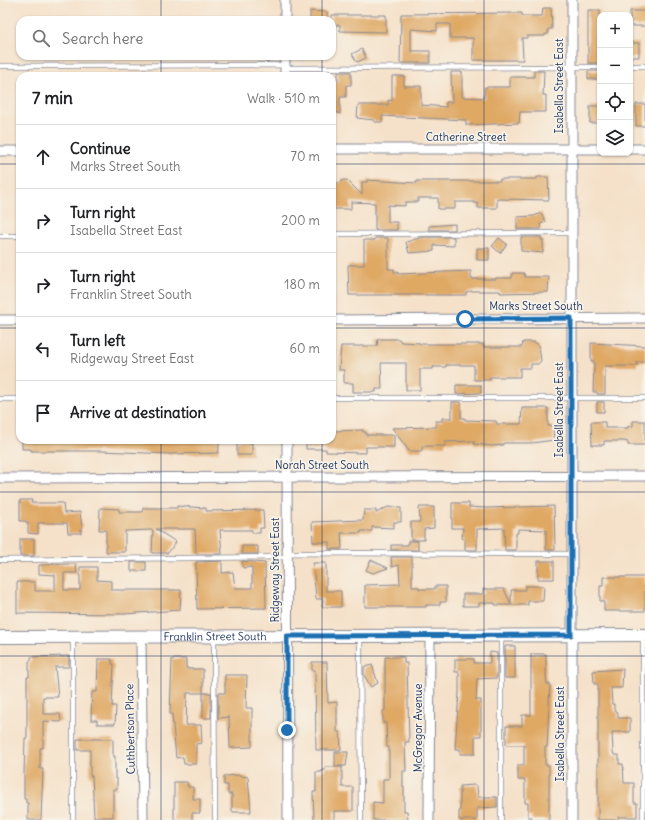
<!DOCTYPE html>
<html lang="en">
<head>
<meta charset="utf-8">
<style>
  :root { --surface:#fff; --page:#f2f2f2; --text:#202124; --muted:#757577; --line:#e0e0e0 }
  body { margin:0; font-family:Delius,sans-serif; background:var(--page); color:var(--text) }
  .controls { position:absolute; right:12px; top:12px; display:grid; overflow:hidden; border-radius:8px; box-shadow:0 1px 3px #0004 }
  .controls button { width:36px; height:36px; display:grid; place-items:center; padding:0; border:0; border-bottom:1px solid var(--line); background:var(--surface); color:var(--text); font:20px sans-serif }
  .stop { position:absolute; width:12px; height:12px; margin:-9px; border:3px solid #1f6fb2; border-radius:50%; background:#fff }
  .stop.end { background:#1f6fb2; border-color:#fff; box-shadow:0 1px 4px #0008 }
  .list { margin:0; padding:0; list-style:none }
  h2 { display:flex; justify-content:space-between; align-items:center; height:52px; margin:0; padding:0 16px; font-size:17px }
  h2 small { font-size:13px; font-weight:400; color:var(--muted) }
  .list li { display:grid; grid-template-columns:26px 1fr auto; gap:12px; align-items:center; box-sizing:border-box; height:64px; padding:0 16px; border-top:1px solid var(--line) }
  .list b { display:block; font-size:15px; white-space:nowrap }
  .list p { margin:0; font-size:13px; white-space:nowrap; color:var(--muted) }
  .list em { font-size:13px; font-style:normal; color:var(--muted) }
  .icon { flex:none; width:22px; height:22px; fill:none; stroke:currentColor; stroke-width:2; stroke-linecap:round; stroke-linejoin:round }
  .map { position:relative; flex:none; width:645px; height:820px; overflow:hidden }
  .search { position:absolute; background:var(--surface); box-shadow:0 1px 3px #0004; left:16px; top:16px; width:320px; height:44px; display:flex; align-items:center; gap:10px; box-sizing:border-box; padding:0 14px; border-radius:12px; color:var(--muted); font-size:15px }
  .panel { position:absolute; background:var(--surface); box-shadow:0 1px 3px #0004; left:16px; top:72px; width:320px; height:372px; border-radius:12px }
  .map>svg:first-child { display:block }
</style>
</head>
<body>
<div class="map">
<svg width="645" height="820" viewBox="0 0 645 820">
  <rect width="100%" height="100%" fill="#f7f3e8"/>
  <filter id="ink" filterUnits="userSpaceOnUse"><feTurbulence type="fractalNoise" baseFrequency=".025" numOctaves="2"/><feDisplacementMap in="SourceGraphic" scale="8" xChannelSelector="R" yChannelSelector="G"/><feConvolveMatrix kernelMatrix="1 2 1 2 8 2 1 2 1" color-interpolation-filters="sRGB"/></filter>
  <filter id="wash" filterUnits="userSpaceOnUse"><feTurbulence type="fractalNoise" baseFrequency=".012" numOctaves="4" result="noise"/><feDisplacementMap in="SourceGraphic" scale="16" xChannelSelector="R" yChannelSelector="G"/><feGaussianBlur stdDeviation="0.9" result="paint"/><feColorMatrix in="noise" values="0 0 0 0 0 0 0 0 0 0 0 0 0 0 0 0 0 1.4 0 .05"/><feComposite in="paint" operator="in"/></filter>
  <g filter="url(#wash)">
    <rect width="100%" height="100%" fill="#f5e1c9"/>
    <g id="blocks">
      <!-- building -->
      <path fill="#dfa864" d="M543 8H551L552 29H548V34H545V36H527V38H522L523 60H473V38H450V24H437V31L411 29V51H430V63H400L401 14 522 13V16H542Z
        M588 10H600L598 63H588Z
        M310 11 327 12V20H310Z
        M630 11H645V26H630Z
        M332 15H386V32L340 31V25H332Z
        M630 43H639V57H630Z
        M362 49 366 58 357 62 352 54Z
        M534 71H544L543 95H546V112H520L519 123 466 125V120L382 116V122H374V120L357 118 358 105H388V100L392 101V76H404V86H421V105L446 107V102H452L451 72H462V97L484 98 485 87H510V77H534Z
        M588 71H600V79H588Z
        M338 72H351V85H346V97H340V114L332 110V81H338Z
        M636 104H645V126H636Z
        M590 106H600V123H590Z
        M537 177H548L549 200 497 199V208H478V203H474V202H455V209H438V198H418V202H405V206L388 205V222H397V230H375V203L351 202V209H332V183H339L343 180H347L362 195V182H367V180L417 183V181H500V179H537Z
        M541 213 546 222 540 224 541 229H517V217L534 216Z
        M455 224V230H429V226Z
        M423 237H454V246L434 245V251L409 253 406 242Z
        M521 237H541V240H543V253L521 251Z
        M375 238H388V269H394V272H398V274L471 271V279H496V278H512V273H524L525 277H549L548 292 500 293V291H471L466 292V295H349L348 265H364V240H375Z
        M499 238 507 244 500 253 492 246Z
        M477 248H489V260H477Z
        M378 339H399L401 342 420 343V344H483V347H522L523 342H534L539 345 541 361 538 364H531V368H520V377H490V380H474V365H446V367H433V369H420V390H406V363H381L382 389H376V392H353V383H344V370H339L341 346H377Z
        M591 343 645 346V362H637V366H605V394H597V392H593L594 361H591Z
        M456 385H481V393L456 394Z
        M452 402H461V418H465V420L496 421 497 424H521L522 408H548V426H553L554 440 532 443H503V445L492 446 474 444V441L445 442V446H422V451H409L392 428 436 427V421H442V418H452Z
        M597 402H604V412H597Z
        M633 421H645V445H628V442L624 441H604V445H592L591 422H605V428H628V426H633Z
        M363 430V432H366V435H394V447H366V453L326 452V449H306V440H332V431Z
        M22 440H219V449L218 453 169 454 101 451H31V449H22Z
        M237 440H248V443H252V455H237Z
        M20 500H32L31 503H63L64 513 80 512 82 528H81V533H68L67 523H38V534L28 533V523H26V521H20Z
        M452 503H469V507L486 508 554 506 555 550H546V530L518 529V533H516V550H505L504 528 477 529V550H465V540L462 538 463 528H452Z
        M177 506 206 508V511L263 510 264 528H260V533H252V530H220L222 554H196L195 529H156L176 542 168 553H152L153 530 125 531V552H106V530H99L100 508 119 509V512H142L143 508H177Z
        M388 507 401 508V522H394V528L372 527V531H361V533H341L342 549H329V542H313L312 522 363 520 364 510H376V513Z
        M419 507H434V528L424 529V540H411V522H420Z
        M20 539H34V556H20Z
        M408 541H418V550H391V545H408Z
        M242 546H258V554H242Z
        M391 557H412V587H419V589H435V586H446V602H440V605H426V607H365V585L400 584 399 565 392 567Z
        M371 560 388 568 373 573 366 570Z
        M222 561V573L233 572 235 588H252V567L243 568 242 561 265 563 266 608 197 609 196 562Z
        M538 561H554V579H538Z
        M131 562H146V571H131Z
        M313 563H326V591H341V607H322L323 599H316Z
        M66 564H76L77 573H64V590H80V567H97V580L111 581V590H181L180 610 124 614 17 613V582H35V591H55V575L39 574V565Z
        M603 577H645V611H604V601H600V586H603Z
        M525 586H544L543 601H528V605H495V603H479V606H463V594H483V589H504L511 604V590H525Z
        M505 646H515V678H505Z
        M490 652 497 653V678L477 679 476 700H481V736H475V754H460V749H455L459 692V672H455V659H474V663H490Z
        M531 654H546V678L547 684H550L547 747H545V765H549V820H532V817H528V803H525V780H518V765H524V745H506V726H522V715H531Z
        M69 656V667H55L58 697H43V714H60L61 722 43 721V748H40V769H43L41 820H28V803H26V799H24V775L25 738H27V677H29V661H31V657Z
        M385 657H404V663H407L409 742H405L406 771H403V787H404V811H407L408 820H373V802L383 803V779H389V747H387L386 723H383V711L385 710Z
        M98 659H112V664H114L112 706H116L115 724H97V720H91L92 692H97Z
        M172 659H186V668H188V669H203V693H211V718H203V693H187L186 725H201L202 743 196 744V764H184L183 757 176 758 172 714H170Z
        M312 662H327L328 703 337 702V732H340L341 750H316L315 670H312Z
        M372 665 378 683 371 687 364 675V667Z
        M623 669 622 688H611L612 704H614V710L618 713V718H630V732H612L613 752 614 755H619V764H623L624 783H634V803H637V817H618V820H598V684H594L593 671Z
        M225 675H247L246 708H252V747L230 748 229 717 218 718V693H225Z
        M77 739H113V756H115V778H117V789H113V817H94L92 776H90V750H77Z
        M335 752H348L346 766H335Z
        M325 767H342V787H353V811H334V820H314L313 792H316V772H322V770H325Z
        M241 775V776L248 777 251 812H232V794H228V785H224V776Z
        M174 782H187L188 787H193V799H200V813H192V820H174Z
        M474 785 477 786 478 797H497V807L477 808V820H459V811H460V786Z"/>
    </g>
  </g>
  <g filter="url(#ink)">
    <use href="#blocks" fill-opacity="0" stroke="#888894" stroke-width="1"/>
    <g fill="none" stroke-linecap="round" stroke-linejoin="round">
      <defs>
        <path id="service" d="M0 66 285 65
          M630 66H645
          M285 68 600 67
          M332 234 571 233
          M0 236H20
          M332 398H645
          M0 399H20
          M287 553 571 554
          M0 560 287 557
          M360 636 361 820
          M501 636V820
          M643 636V820
          M214 638 215 820
          M73 820V638"/>
        <path id="minor" d="M572 0V820
          M285 20V0
          M285 56V76
          M332 149H600
          M630 149H645
          M0 151H20
          M0 320H20
          M332 320 645 318
          M287 440 288 820
          M0 478 645 476
          M141 637 143 820
          M429 820 430 635"/>
        <g id="tertiary">
          <path id="s1" d="M0 637 645 635"/>
        </g>
      </defs>
      <!-- service casing -->
      <use href="#service" stroke="#888894" stroke-width="6"/>
      <!-- minor casing -->
      <use href="#minor" stroke="#888894" stroke-width="11"/>
      <!-- tertiary casing -->
      <use href="#tertiary" stroke="#888894" stroke-width="14"/>
      <!-- service -->
      <use href="#service" stroke="#fff" stroke-width="4.5"/>
      <!-- minor -->
      <use href="#minor" stroke="#fff" stroke-width="9"/>
      <!-- tertiary -->
      <use href="#tertiary" stroke="#fff" stroke-width="12"/>
    </g>
  </g>
  <g fill="none" stroke-linecap="round" stroke-linejoin="round" filter="url(#ink)">
    <!-- route -->
    <path stroke="#1f6fb2" stroke-width="5" d="M287 730V636L571 635V318L465 319"/>
  </g>
  <!-- grid -->
  <path fill="none" stroke="#1b2f5e" stroke-width="1" stroke-opacity="0.55" d="M161 0V20M322 0V20M484 0V820M161 56V76M322 56V76M0 164H20M332 164H645M0 328H20M332 328H645M161 440V820M322 440V820M0 492H645M0 656H645"/>
  <g text-anchor="middle" dominant-baseline="central" stroke-width="3.5" stroke-linejoin="round" paint-order="stroke">
    <!-- street labels -->
    <g font-size="11" fill="#1b2f5e" stroke="#f7f3e8">
      <text transform="translate(559 86) rotate(-90)">Isabella Street East</text>
      <text x="466" y="137">Catherine Street</text>
      <text x="536" y="306">Marks Street South</text>
      <text transform="translate(559 410) rotate(-90)">Isabella Street East</text>
      <text x="322" y="465">Norah Street South</text>
      <text transform="translate(275 570) rotate(-90)">Ridgeway Street East</text>
      <text stroke="none"><textPath href="#s1" startOffset="215">Franklin Street South</textPath></text>
      <text transform="translate(418 728) rotate(-90)">McGregor Avenue</text>
      <text transform="translate(130 729) rotate(-91)">Cuthbertson Place</text>
      <text transform="translate(560 734) rotate(-90)">Isabella Street East</text>
    </g>
  </g>
</svg>
<div class="controls">
<button>+</button>
<button>−</button>
<button><svg class="icon" aria-label="locate" viewBox="0 0 24 24"><circle cx="12" cy="12" r="6"/><path d="M12 2v4M12 18v4M2 12h4M18 12h4"/></svg></button>
<button><svg class="icon" aria-label="layers" viewBox="0 0 24 24"><path d="M12 4l9 5-9 5-9-5zM3 14l9 5 9-5"/></svg></button>
</div>
<div class="stop" style="left:465px;top:319px"></div>
<div class="stop end" style="left:287px;top:730px"></div>
<div class="search"><svg class="icon" aria-label="search" viewBox="0 0 24 24"><circle cx="10" cy="10" r="6"/><path d="M15 15l6 6"/></svg>Search here</div>
<section class="panel">
<h2>7 min<small>Walk · 510 m</small></h2>
<ul class="list">
<li><svg class="icon" aria-label="ahead" viewBox="0 0 24 24"><path d="M12 20V5M6 11l6-6 6 6"/></svg><div><b>Continue</b><p>Marks Street South</p></div><em>70 m</em></li>
<li><svg class="icon" aria-label="right" viewBox="0 0 24 24"><path d="M7 20v-9h11M14 6l5 5-5 5"/></svg><div><b>Turn right</b><p>Isabella Street East</p></div><em>200 m</em></li>
<li><svg class="icon" aria-label="right" viewBox="0 0 24 24"><path d="M7 20v-9h11M14 6l5 5-5 5"/></svg><div><b>Turn right</b><p>Franklin Street South</p></div><em>180 m</em></li>
<li><svg class="icon" aria-label="left" viewBox="0 0 24 24"><path d="M17 20v-9H6M10 6l-5 5 5 5"/></svg><div><b>Turn left</b><p>Ridgeway Street East</p></div><em>60 m</em></li>
<li><svg class="icon" aria-label="arrive" viewBox="0 0 24 24"><path d="M6 21V4h12l-3 4 3 4H6"/></svg><div><b>Arrive at destination</b></div></li>
</ul>
</section>
</div>
</body>
</html>
